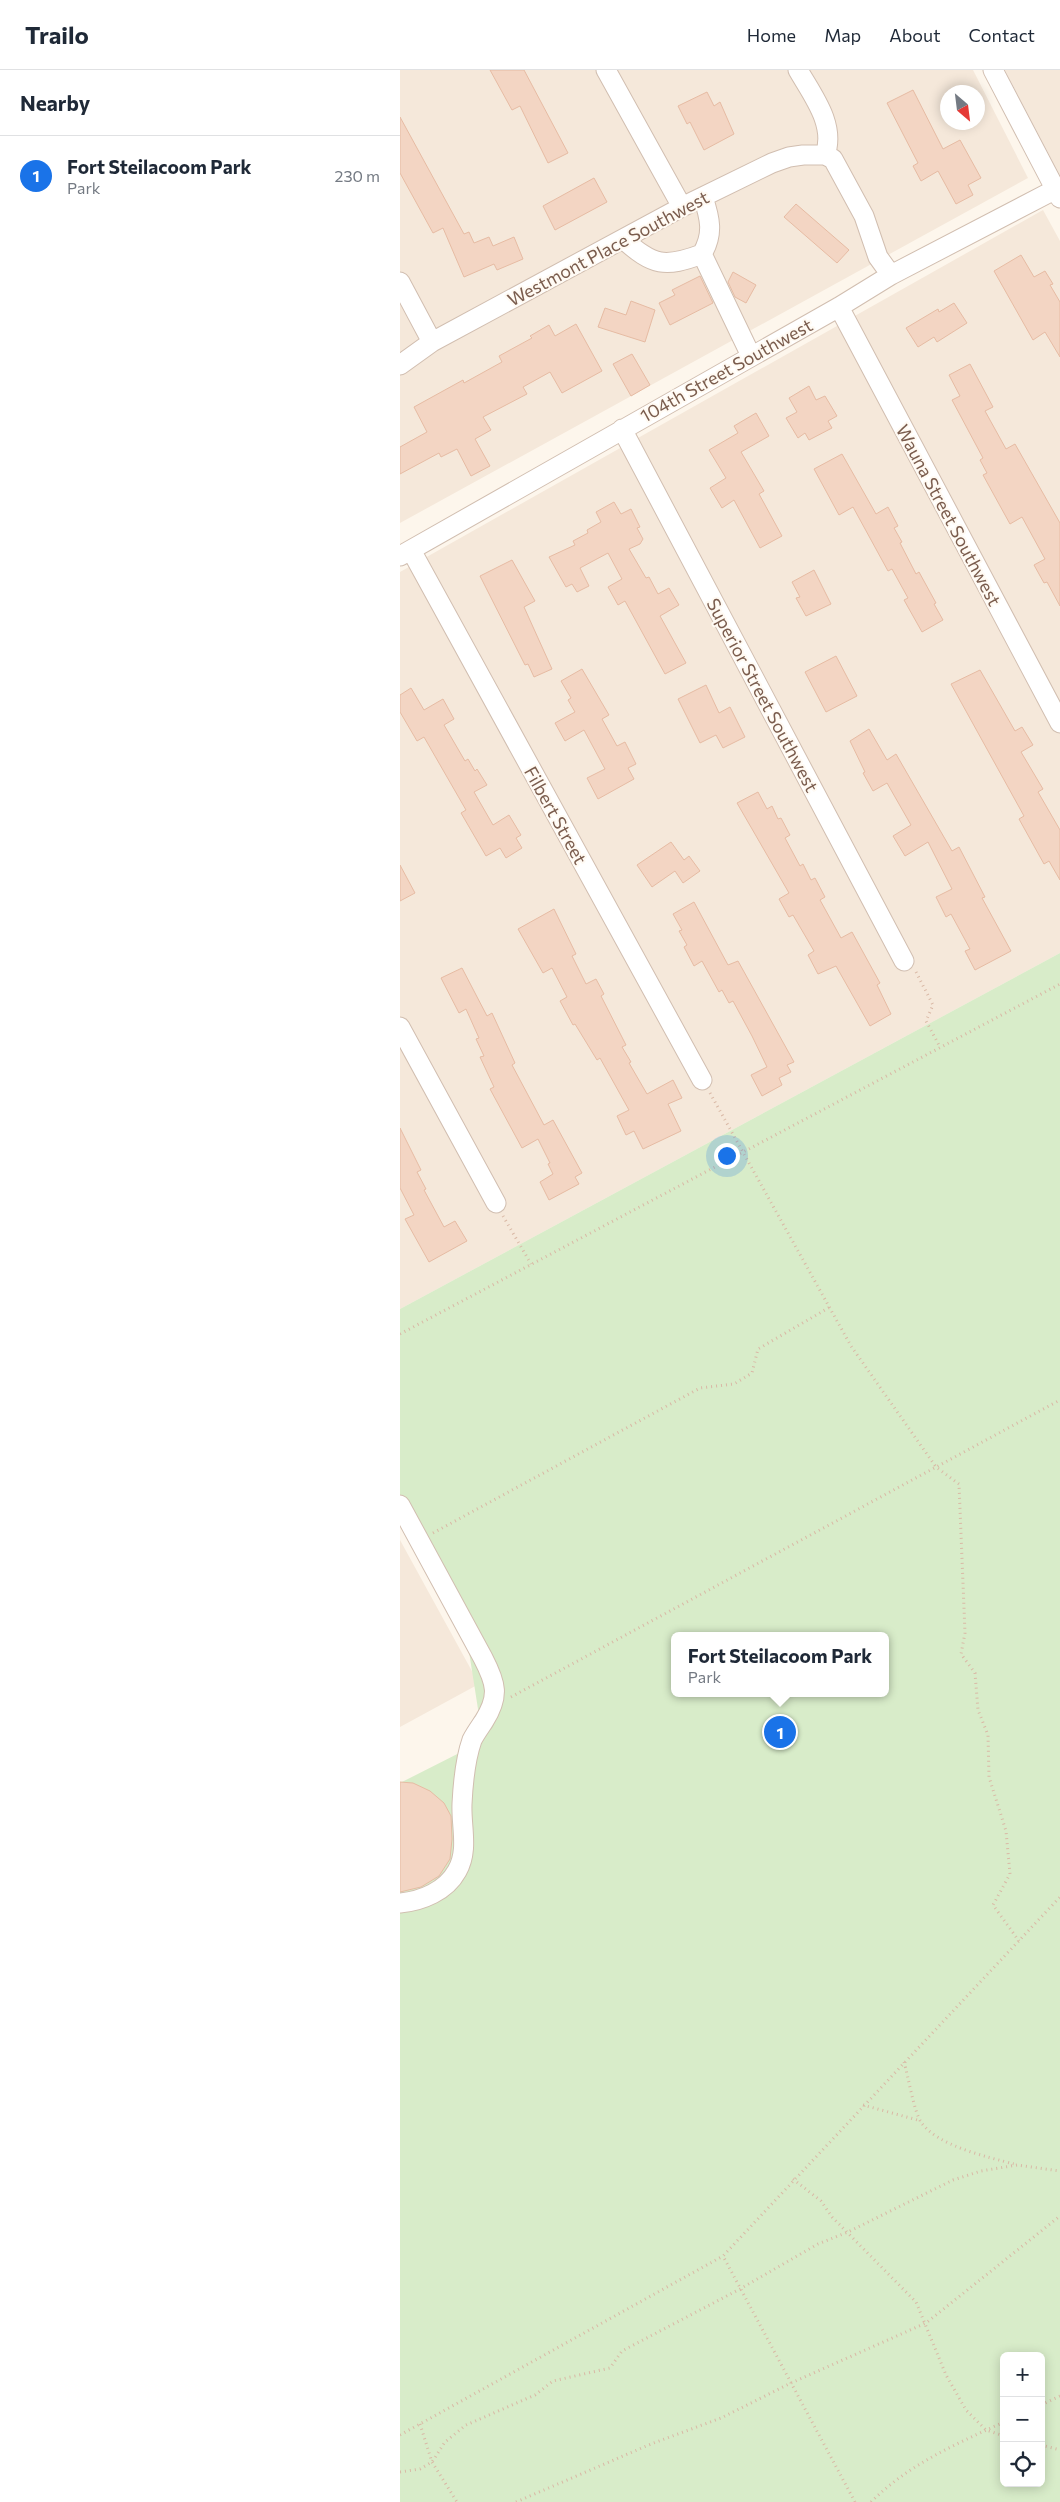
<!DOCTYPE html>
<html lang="en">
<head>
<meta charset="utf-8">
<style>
  :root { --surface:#fff; --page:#f6f6f7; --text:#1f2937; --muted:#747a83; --line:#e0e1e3; --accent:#1a73e8 }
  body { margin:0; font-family:Commissioner,sans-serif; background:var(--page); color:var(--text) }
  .controls { position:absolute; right:15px; bottom:15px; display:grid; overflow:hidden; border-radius:8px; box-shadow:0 2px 12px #0003 }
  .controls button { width:45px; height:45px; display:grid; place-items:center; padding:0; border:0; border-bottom:1px solid var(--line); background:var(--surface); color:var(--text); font:25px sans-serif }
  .compass { position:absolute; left:540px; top:15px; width:45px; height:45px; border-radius:50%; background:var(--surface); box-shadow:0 2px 12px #0003; rotate:152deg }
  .you { position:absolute; left:326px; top:1085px; width:18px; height:18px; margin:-12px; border:4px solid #fff; border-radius:50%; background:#1a73e8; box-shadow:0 0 0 8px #1a73e833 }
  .badge { display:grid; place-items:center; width:32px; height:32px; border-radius:50%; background:var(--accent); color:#fff; font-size:16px; font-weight:700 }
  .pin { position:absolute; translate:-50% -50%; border:2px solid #fff; box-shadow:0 1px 5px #0006 }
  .popup { position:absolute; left:271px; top:1562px; width:218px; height:65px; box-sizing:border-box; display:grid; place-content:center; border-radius:8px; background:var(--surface); filter:drop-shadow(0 1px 4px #0005); font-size:16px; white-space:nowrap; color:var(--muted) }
  .popup b { font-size:19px; color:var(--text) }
  .popup::after { content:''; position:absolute; left:50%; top:100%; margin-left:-10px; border:10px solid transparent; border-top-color:var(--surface) }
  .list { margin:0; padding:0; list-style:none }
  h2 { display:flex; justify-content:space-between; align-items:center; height:65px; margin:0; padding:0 20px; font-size:21px }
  h2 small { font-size:16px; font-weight:400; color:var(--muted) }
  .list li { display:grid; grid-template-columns:32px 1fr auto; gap:15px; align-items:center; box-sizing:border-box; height:80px; padding:0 20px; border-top:1px solid var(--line) }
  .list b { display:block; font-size:19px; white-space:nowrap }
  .list p { margin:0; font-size:16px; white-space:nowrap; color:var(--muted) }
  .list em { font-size:16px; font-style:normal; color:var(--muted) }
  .icon { flex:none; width:28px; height:28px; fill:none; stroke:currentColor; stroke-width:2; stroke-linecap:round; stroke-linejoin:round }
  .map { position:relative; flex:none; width:660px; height:2432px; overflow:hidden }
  header { display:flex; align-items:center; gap:30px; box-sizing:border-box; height:70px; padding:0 25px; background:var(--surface); border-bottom:1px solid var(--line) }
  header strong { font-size:24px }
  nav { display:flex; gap:28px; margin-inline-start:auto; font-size:18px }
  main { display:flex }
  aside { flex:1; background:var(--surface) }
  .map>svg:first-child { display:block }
</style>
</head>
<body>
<header>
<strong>Trailo</strong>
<nav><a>Home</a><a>Map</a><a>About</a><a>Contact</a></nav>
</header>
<main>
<aside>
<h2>Nearby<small></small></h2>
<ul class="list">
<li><span class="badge">1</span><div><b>Fort Steilacoom Park</b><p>Park</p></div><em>230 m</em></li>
</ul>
</aside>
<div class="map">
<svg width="660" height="2432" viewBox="0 0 660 2432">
  <rect width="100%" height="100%" fill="#fdf6ec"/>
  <!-- residential -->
  <path fill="#f5e8da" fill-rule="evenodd" d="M0 0H573L628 108 0 453ZM548 22H578V52H548Z
    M605 0H660V105L620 29Z
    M643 140 660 171V883L0 1239V502Z
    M0 1470 79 1614 0 1657Z"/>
  <!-- green -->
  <path fill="#d8ecc9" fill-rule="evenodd" d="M660 883V2432H0V1713L83 1671 65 1556 0 1435V1239ZM275 1566H485V1623H275ZM604 2286H641V2413H604Z"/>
  <!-- building -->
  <path fill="#f3d5c3" stroke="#e6bba3" d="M90 0H124L168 83 148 93 120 36 112 40Z
    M513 20 543 79 560 70 581 108 568 115 573 125 556 134 538 101 521 111 513 96 518 93 487 33Z
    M307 22 314 36 320 32 334 64 304 80 290 52 287 54 278 36Z
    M0 47 64 164 69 162 74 173 89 167 93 176 114 167 123 189 97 200 94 194 64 207 43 158 33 163 0 103Z
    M194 108 207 132 155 160 143 136Z
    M396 134 449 180 437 193 384 147Z
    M621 185 634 207 645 201 653 214 650 215 660 232V287L645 262 633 270 594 201Z
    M333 202 356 215 346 233 335 227 328 212Z
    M300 206 313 233 270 255 259 233 275 225 272 220Z
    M231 231 255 240 245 272 198 257 205 238 226 245Z
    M554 233 567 253 537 272 534 267 518 277 506 258 538 239 539 242Z
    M176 254 202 301 162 323 150 302 123 317 127 324 83 347 91 360 75 369 90 396 71 406 57 379 41 387 39 383 0 404V377L27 362 14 337 63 310 64 313 102 292 99 286 132 268 130 266 149 255 155 266Z
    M232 284 250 315 231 326 213 294Z
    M570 294 593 337 585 341 606 379 615 374 660 453V536L647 512 644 513 634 495 645 489 622 447 610 454 583 405 587 403 580 390 583 388 552 330 560 326 549 305Z
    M409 316 416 330 425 326 437 346 428 351 432 358 409 370 405 363 398 368 386 348 397 342 389 328Z
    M356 343 369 366 341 382 364 421 359 424 382 466 360 478 334 430 322 438 310 418 326 408 309 380 338 363 334 356Z
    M442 384 476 444 488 437 498 456 494 458 502 472 500 473 516 504 519 502 536 533 534 534 543 550 522 562 504 530 508 528 492 499 488 501 453 437 439 445 414 399Z
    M214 432 221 444 231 439 240 457 237 458 243 469 240 474 229 479 246 508 249 507 258 524 269 518 279 535 260 546 286 593 265 604 225 531 218 535 208 517 222 509 208 483 180 498 189 516 177 522 172 514 166 517 149 487 175 475 173 471 188 463 187 460 201 452 196 442Z
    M112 490 135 531 124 537 152 599 134 607 128 594 125 595 80 506Z
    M414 500 431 534 406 546 396 528 400 527 392 512Z
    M436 586 457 626 426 642 405 602Z
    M182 599 209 645 202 649 217 676 225 672 236 694 228 698 234 709 198 729 187 708 205 699 184 660 165 671 155 653 175 642 168 630 171 628 161 611Z
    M580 600 615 661 622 657 633 675 621 682 643 719 638 722 660 760V810L649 791 644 794 619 749 624 746 551 614Z
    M306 615 319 643 330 637 345 667 323 678 316 665 300 673 278 629Z
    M11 618 24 640 43 629 54 649 44 655 65 691 68 689 75 701 77 699 87 715 74 722 93 755 109 745 121 765 116 768 122 778 106 788 100 778 86 786 61 743 66 740 24 667 17 671 0 642V625Z
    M469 659 487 690 496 684 552 781 559 777 585 827 582 828 611 881 575 900 565 881 570 879 551 844 546 847 536 827 552 819 528 772 505 786 493 766 511 755 487 713 473 721 463 703 465 702 450 671Z
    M358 722 367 739 372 736 378 749 381 748 390 765 385 768 400 796 403 794 411 810 415 808 425 827 420 830 441 868 452 862 480 913 477 915 491 944 470 956 436 896 418 904 408 885 414 881 393 845 389 847 379 829 389 823 337 733Z
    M271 772 284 790 289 786 300 801 283 813 275 801 252 817 237 795Z
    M0 795 15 823 0 831Z
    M294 832 328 895 338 891 394 992 387 995 391 1002 379 1008 382 1015 362 1026 351 1005 367 997 352 966 333 931 329 933 322 920 319 922 302 891 294 896 284 877 287 875 279 861 282 860 273 844Z
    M154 839 176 884 172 886 186 914 196 909 204 924 201 926 226 975 222 977 231 992 229 993 247 1024 273 1010 282 1028 268 1034 281 1061 243 1079 234 1061 226 1065 217 1046 229 1040 200 988 197 990 175 954 173 955 160 931 167 927 152 898 143 903 118 859Z
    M62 898 87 946 92 943 115 993 112 995 144 1055 153 1050 182 1103 175 1107 179 1114 149 1130 140 1112 153 1104 148 1094 150 1093 138 1069 122 1078 90 1019 94 1017 80 987 84 986 76 969 79 968 66 939 59 943 41 908Z
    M0 1058 21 1100 17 1102 26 1119 24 1120 44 1157 55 1151 67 1171 29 1192 5 1149 14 1145 0 1118Z
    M0 1712 13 1713 30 1721 44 1733 51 1746 52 1769 50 1789 39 1806 21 1817 0 1822Z"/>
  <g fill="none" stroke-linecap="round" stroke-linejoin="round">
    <defs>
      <path id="minor" d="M206 0 282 137
        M398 0C413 26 436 55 425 85
        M593 0 660 128
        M303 127C310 148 314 164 302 184L351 286
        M223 169C253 196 265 198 302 184
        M0 212 32 272
        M439 237 660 653
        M0 295 32 272 282 137 372 93 389 87 403 85H425L433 89 464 146 478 187 491 205
        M222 359 504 891
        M11 480 302 1010
        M0 486 439 237 491 205 660 117
        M0 957 96 1133
        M0 1435 83 1588C96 1613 100 1626 84 1651 80 1657 75 1664 72 1670 65 1690 63 1713 62 1734 61 1757 69 1780 57 1801 46 1821 22 1831 0 1833"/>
    </defs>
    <!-- minor casing -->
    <use href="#minor" stroke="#d1beb0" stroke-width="21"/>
    <!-- path -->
    <path stroke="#d9b8a5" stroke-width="3" stroke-dasharray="1 4" stroke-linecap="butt" d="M516 902 533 935 526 951 540 977
      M310 1023 451 1276 536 1397 559 1414 565 1563 561 1584 575 1603 578 1640 588 1665 589 1707 606 1761 610 1804 593 1835 619 1871
      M103 1146 131 1194
      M0 1264 660 914
      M33 1463 300 1318 334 1314 352 1303 358 1279 430 1237
      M111 1627 660 1330
      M504 1992C508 2005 514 2042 521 2052 537 2076 588 2087 614 2094
      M463 2035 521 2051
      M393 2109 421 2131 432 2147 516 2232 546 2305 566 2340 586 2360 604 2366
      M641 2335 660 2326
      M20 2354 32 2392 57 2432
      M0 2365 323 2186
      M641 2375 660 2380
      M0 2402 20 2399 32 2392 45 2372 66 2355 135 2325 153 2311 210 2298 222 2281 340 2219 418 2174 448 2162 553 2110 581 2101 617 2095 660 2101
      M116 2432 251 2374 321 2348 391 2313 526 2253 660 2146
      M455 2432 323 2186 660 1827
      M471 2432C509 2394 556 2374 604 2352"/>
    <!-- minor -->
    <use href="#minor" stroke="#fff" stroke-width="19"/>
  </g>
  <g text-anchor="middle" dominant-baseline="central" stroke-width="4" stroke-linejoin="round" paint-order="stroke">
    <!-- street labels -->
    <g font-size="18" fill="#7a5c4d" stroke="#fffaf3">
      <text transform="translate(208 178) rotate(-28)">Westmont Place Southwest</text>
      <text transform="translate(326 300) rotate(-29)">104th Street Southwest</text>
      <text transform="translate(549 445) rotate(62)">Wauna Street Southwest</text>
      <text transform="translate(363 625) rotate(62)">Superior Street Southwest</text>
      <text transform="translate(156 745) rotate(61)">Filbert Street</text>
    </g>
  </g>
</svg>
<div class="controls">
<button>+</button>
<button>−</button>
<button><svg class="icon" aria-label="locate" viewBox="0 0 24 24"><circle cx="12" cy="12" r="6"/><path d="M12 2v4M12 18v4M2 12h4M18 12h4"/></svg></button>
</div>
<svg class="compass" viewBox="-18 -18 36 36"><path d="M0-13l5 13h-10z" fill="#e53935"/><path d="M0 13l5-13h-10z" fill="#747a83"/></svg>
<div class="you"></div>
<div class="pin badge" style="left:380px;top:1662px">1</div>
<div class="popup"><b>Fort Steilacoom Park</b>Park</div>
</div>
</main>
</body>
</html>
